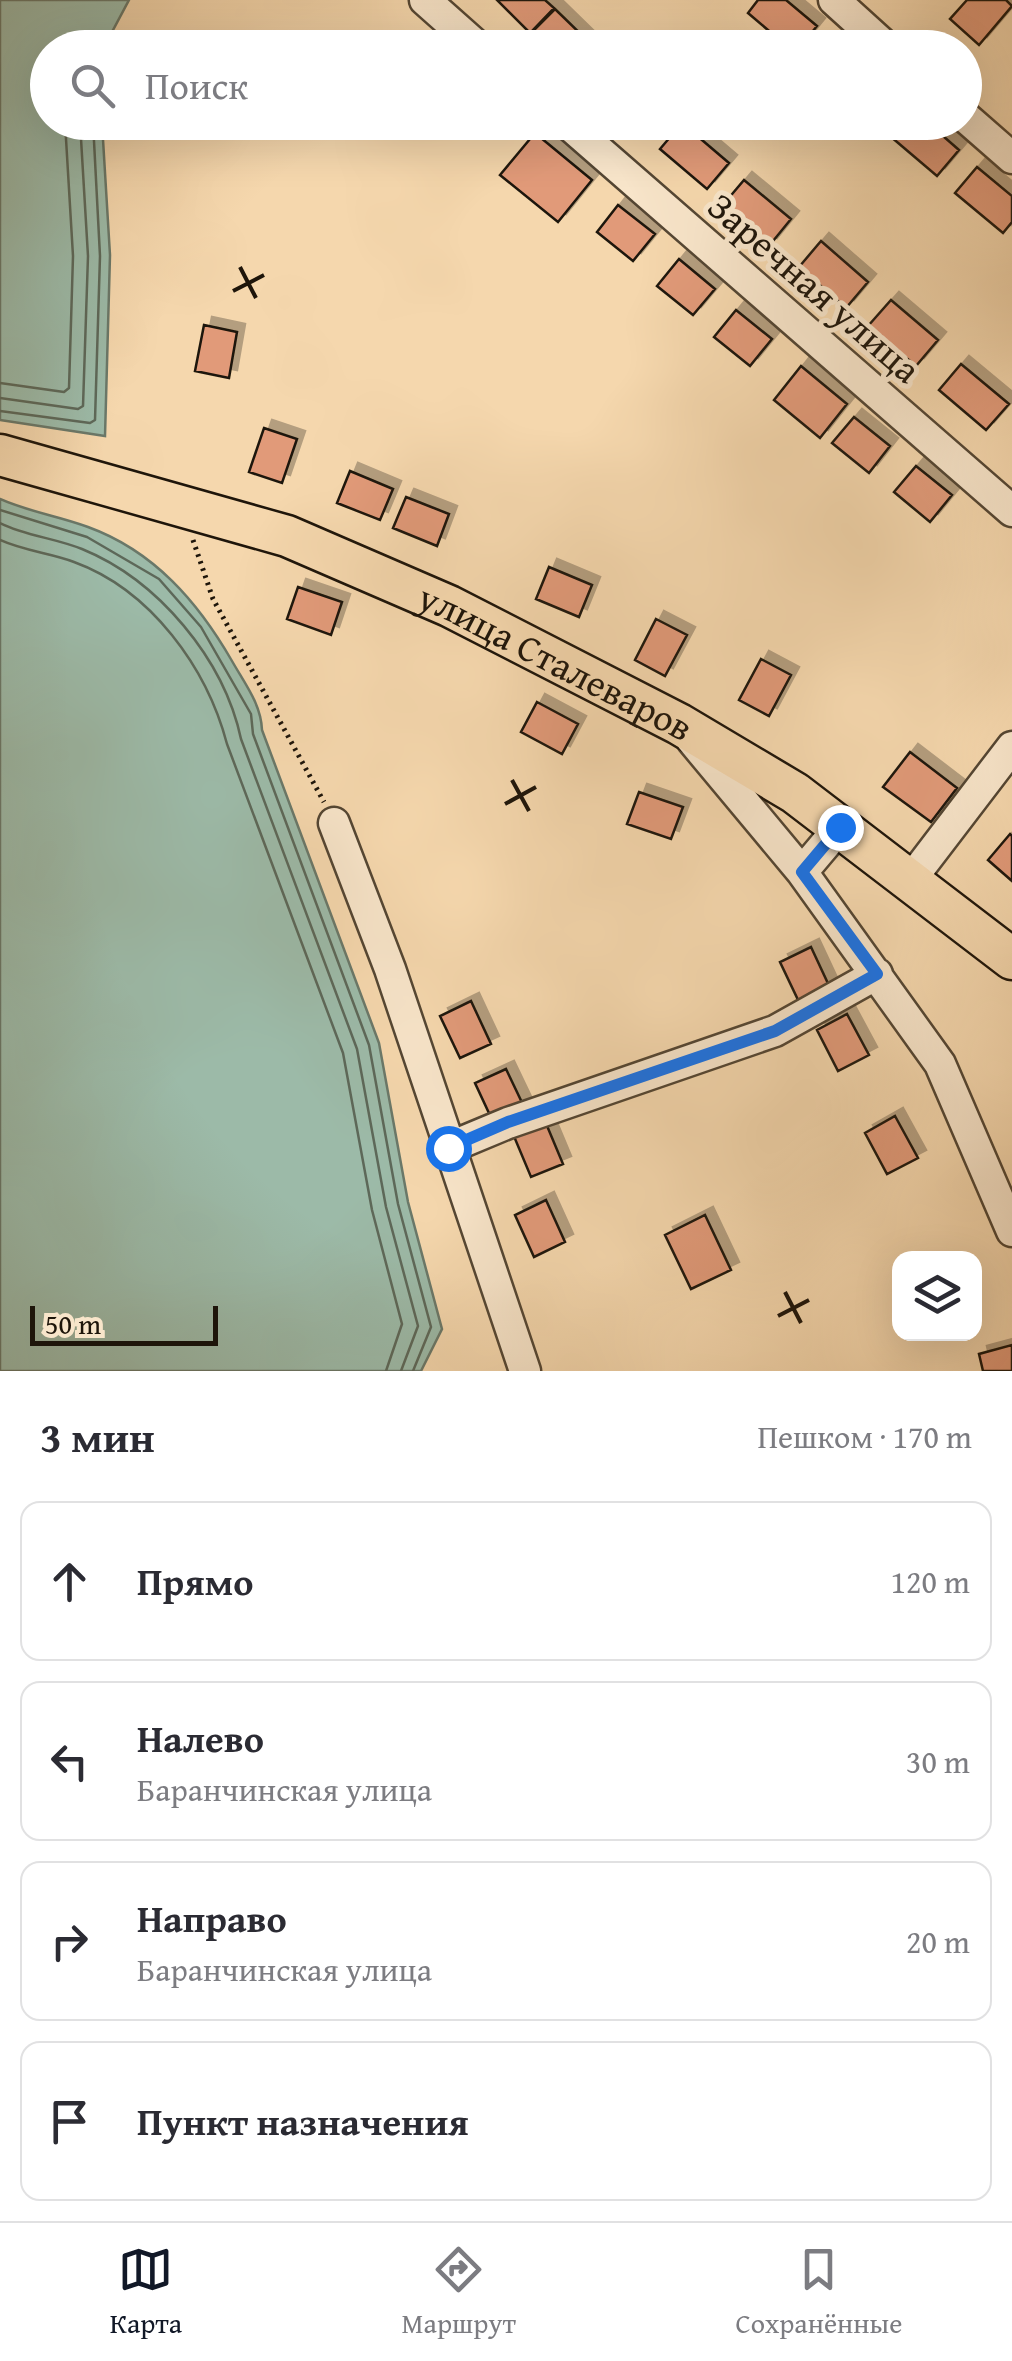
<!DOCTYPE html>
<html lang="ru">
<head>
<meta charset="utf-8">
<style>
  :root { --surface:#fff; --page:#f7f7f7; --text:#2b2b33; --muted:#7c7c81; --line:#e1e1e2; --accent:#111827 }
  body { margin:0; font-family:"Gentium Book Plus",serif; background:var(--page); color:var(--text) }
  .controls { position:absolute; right:30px; bottom:30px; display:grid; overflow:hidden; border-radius:20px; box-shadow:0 10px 40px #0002 }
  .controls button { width:90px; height:90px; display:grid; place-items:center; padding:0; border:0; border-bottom:2px solid var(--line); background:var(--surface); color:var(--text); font:50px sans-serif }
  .scale { position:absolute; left:30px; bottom:25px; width:188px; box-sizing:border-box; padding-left:10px; border:5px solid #1e150a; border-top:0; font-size:28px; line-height:35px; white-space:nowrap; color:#1e150a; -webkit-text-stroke:8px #f8e5ca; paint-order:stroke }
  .stop { position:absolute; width:30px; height:30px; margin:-22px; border:8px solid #1a73e8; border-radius:50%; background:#fff }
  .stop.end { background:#1a73e8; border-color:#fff; box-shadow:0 2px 10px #0008 }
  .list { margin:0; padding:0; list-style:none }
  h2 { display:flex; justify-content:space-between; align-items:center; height:130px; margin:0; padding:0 40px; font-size:42px }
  h2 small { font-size:32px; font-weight:400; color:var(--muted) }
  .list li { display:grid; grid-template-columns:65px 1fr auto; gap:30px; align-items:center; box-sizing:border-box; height:160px; margin:0 20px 20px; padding:0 20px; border:2px solid var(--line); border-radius:20px }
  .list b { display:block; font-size:38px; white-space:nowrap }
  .list p { margin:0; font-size:32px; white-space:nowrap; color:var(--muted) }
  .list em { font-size:32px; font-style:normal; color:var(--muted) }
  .icon { flex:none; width:55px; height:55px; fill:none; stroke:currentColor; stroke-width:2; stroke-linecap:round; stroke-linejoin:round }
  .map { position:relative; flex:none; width:1012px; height:1371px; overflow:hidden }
  .search { position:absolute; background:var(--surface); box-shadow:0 10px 40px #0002; left:30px; right:30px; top:30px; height:110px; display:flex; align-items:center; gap:25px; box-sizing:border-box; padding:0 35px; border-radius:55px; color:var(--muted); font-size:38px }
  .sheet { height:850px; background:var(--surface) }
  nav { display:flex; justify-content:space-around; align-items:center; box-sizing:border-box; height:140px; border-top:2px solid var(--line); background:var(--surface); font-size:28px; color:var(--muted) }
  nav a { display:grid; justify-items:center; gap:5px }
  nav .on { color:var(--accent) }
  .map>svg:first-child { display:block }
</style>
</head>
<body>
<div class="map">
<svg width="1012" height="1371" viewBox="0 0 1012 1371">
  <defs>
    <filter id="shadow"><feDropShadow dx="8" dy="-8" stdDeviation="0" flood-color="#0004"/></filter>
  </defs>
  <rect width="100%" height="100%" fill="#f5d7ad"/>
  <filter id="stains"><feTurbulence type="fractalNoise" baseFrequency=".002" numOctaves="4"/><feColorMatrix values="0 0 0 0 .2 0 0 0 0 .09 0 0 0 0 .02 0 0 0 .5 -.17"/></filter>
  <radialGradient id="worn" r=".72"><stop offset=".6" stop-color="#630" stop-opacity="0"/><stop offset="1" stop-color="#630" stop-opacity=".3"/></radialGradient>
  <!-- water -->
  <path fill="#9cbaa8" stroke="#6a7869" stroke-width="2.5" d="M0 0H129L104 47 48 48V122L102 123 110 255 105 436 0 420Z
    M0 499C29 512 59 516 88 527 154 551 198 602 232 661 245 684 261 704 262 730L379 1043 408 1202 442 1329 421 1371H0Z"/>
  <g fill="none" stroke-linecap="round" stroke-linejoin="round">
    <!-- shore -->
    <path stroke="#5d6859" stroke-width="2.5" d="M0 383 64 392 69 388 73 256 65 122
      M0 398 78 409 83 406 88 256 80 122
      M0 411 90 423 95 420 100 256 93 122
      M0 510 87 537 159 579 201 627 251 714 253 734 369 1045 398 1204 431 1327 413 1371
      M0 523C26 536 55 538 82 549 158 580 224 659 241 739L357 1049 386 1207 418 1326 401 1371
      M0 540C24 551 50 553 74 562 151 590 207 668 227 744L343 1053 372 1210 402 1324 386 1371"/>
  </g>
  <!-- building -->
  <path fill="#e19a79" stroke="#1e150a" stroke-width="2.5" filter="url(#shadow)" d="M497 0H545L554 8 530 33Z
    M758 0H786L817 26 799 48H789L748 13Z
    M967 0H1006L1012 6 979 45 950 19Z
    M555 9 588 41 582 48H546L531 33Z
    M901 122H927L959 150 937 176 890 136Z
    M682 123 729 163 707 189 660 149Z
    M535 133 592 180 558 222 500 175Z
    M977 167 1012 196V222L1003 233 955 193Z
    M744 180 791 219 769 246 722 206Z
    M618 205 655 234 633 261 597 232Z
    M821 241 868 282 846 308 799 267Z
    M679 259 715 289 693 315 657 286Z
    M891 300 938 340 916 366 868 326Z
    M736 310 772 339 750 366 714 337Z
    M204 325 237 332 229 378 195 371Z
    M961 364 1009 404 986 430 939 390Z
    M801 366 847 404 820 438 774 400Z
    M854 417 890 446 869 473 832 443Z
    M264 428 297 439 282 483 249 472Z
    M916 466 952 495 930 522 894 492Z
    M350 471 393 489 380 520 337 503Z
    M406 497 449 514 437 546 393 528Z
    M549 567 592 585 579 617 536 599Z
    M298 587 342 602 331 635 287 619Z
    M656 619 687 635 665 676 635 660Z
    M761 659 791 675 769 716 739 700Z
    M537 702 578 724 562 754 521 732Z
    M910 752 957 788 931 822 883 787Z
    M639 792 683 807 671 839 627 824Z
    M1010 834 1012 836V881L988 860Z
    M811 947 831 990 800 1004 780 962Z
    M471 1001 491 1044 460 1058 440 1016Z
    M847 1014 869 1055 838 1071 817 1030Z
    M506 1069 526 1111 495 1126 475 1083Z
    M895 1116 918 1158 887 1174 865 1133Z
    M545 1121 563 1164 531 1177 513 1134Z
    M546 1200 565 1242 534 1257 515 1215Z
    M705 1215 731 1270 691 1289 665 1235Z
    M1012 1345V1371H983L979 1354Z"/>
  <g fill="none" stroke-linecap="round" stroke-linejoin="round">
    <defs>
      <path id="minor" d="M425 0 479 48
        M834 0 887 48
        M964 116 1012 158
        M566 122 1012 511
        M692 740 802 872
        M334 823 390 969 525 1371
        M840 827 802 872 940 1064 1012 1231
        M912 878 1012 747
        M448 1148 508 1123 775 1031 877 974"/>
      <g id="major">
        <path id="s1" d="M0 455 287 536 449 606 679 724 795 793 1012 959"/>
      </g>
    </defs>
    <!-- minor casing -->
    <use href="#minor" stroke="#544633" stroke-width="35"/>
    <!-- major casing -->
    <use href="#major" stroke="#1e150a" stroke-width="45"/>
    <!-- path -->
    <path stroke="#1e150a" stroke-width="5" stroke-dasharray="2.5 5" stroke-linecap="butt" d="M193 540 213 599 324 802"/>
    <!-- minor -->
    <use href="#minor" stroke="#f8e5ca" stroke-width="30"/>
    <!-- major -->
    <use href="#major" stroke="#f5d7ad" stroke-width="40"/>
  </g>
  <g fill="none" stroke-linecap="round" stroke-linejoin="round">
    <!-- route -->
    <path stroke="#1a73e8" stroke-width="12" d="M448 1148 508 1122 775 1031 877 974 802 872 840 827"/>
  </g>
  <!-- ticks -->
  <path fill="none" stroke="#1e150a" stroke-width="4" d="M240 267 256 298M233 291 264 275M512 780 529 811M505 804 536 787M785 1292 801 1323M778 1316 809 1300"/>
  <g text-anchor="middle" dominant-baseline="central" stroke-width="10" stroke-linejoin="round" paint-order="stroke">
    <!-- street labels -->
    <g font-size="38" fill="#1e150a" stroke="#f8e5ca">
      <text transform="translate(815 287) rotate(41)">Заречная улица</text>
      <text stroke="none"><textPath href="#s1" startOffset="595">улица Сталеваров</textPath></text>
    </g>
  </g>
  <rect width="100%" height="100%" filter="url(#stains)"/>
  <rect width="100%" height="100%" fill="url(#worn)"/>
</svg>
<div class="controls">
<button><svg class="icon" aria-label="layers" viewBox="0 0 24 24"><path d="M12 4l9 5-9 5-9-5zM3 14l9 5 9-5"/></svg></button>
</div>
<div class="scale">50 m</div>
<div class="stop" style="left:448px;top:1148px"></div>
<div class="stop end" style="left:840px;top:827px"></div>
<div class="search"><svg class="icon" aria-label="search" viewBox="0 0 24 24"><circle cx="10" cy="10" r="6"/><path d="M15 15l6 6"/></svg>Поиск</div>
</div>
<section class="sheet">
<h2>3 мин<small>Пешком · 170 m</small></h2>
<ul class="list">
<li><svg class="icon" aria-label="ahead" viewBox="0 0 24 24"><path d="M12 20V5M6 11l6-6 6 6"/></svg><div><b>Прямо</b></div><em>120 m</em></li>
<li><svg class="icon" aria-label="left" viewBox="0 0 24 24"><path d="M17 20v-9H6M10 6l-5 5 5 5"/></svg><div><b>Налево</b><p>Баранчинская улица</p></div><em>30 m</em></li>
<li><svg class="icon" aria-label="right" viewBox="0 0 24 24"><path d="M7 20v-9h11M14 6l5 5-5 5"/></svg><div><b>Направо</b><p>Баранчинская улица</p></div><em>20 m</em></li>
<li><svg class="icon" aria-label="arrive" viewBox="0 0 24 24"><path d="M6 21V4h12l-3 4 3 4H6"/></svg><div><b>Пункт назначения</b></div></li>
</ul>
</section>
<nav>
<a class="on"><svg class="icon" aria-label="map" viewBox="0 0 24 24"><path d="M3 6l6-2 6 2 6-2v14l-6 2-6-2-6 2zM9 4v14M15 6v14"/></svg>Карта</a>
<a><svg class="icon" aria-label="directions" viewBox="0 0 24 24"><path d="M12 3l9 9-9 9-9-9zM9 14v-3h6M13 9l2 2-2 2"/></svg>Маршрут</a>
<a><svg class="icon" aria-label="saved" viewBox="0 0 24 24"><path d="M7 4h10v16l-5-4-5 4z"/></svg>Сохранённые</a>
</nav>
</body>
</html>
